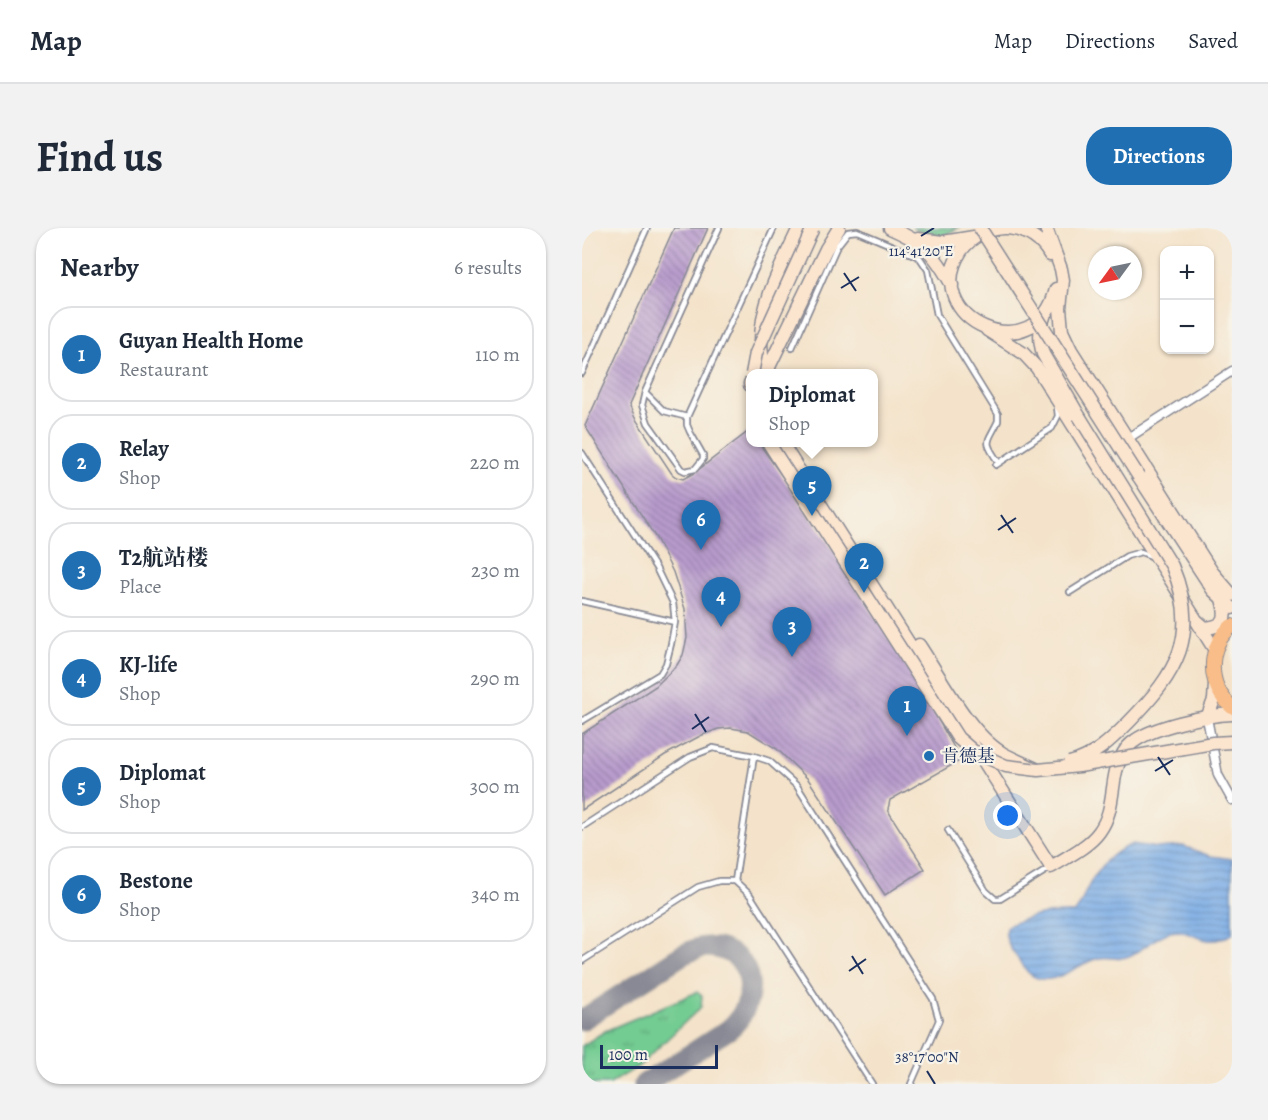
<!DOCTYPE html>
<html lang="en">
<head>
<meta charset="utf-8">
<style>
  :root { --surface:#fff; --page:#f2f2f3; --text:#1f2937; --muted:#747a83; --line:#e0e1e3; --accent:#1f6fb2 }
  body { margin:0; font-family:Alegreya,"Noto Serif SC",serif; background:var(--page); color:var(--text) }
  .controls { position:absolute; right:18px; top:18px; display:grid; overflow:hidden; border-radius:12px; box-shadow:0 2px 4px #0004 }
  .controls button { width:54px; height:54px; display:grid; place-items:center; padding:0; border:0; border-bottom:2px solid var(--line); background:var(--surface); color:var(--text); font:30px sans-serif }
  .compass { position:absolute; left:506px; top:18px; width:54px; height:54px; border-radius:50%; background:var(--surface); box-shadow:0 2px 4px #0004; rotate:237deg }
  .scale { position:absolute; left:18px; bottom:15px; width:118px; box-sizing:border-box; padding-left:6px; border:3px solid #1b2f5e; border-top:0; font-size:16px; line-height:21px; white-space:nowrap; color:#1b2f5e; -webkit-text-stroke:4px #f7f3e8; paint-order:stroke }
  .you { position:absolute; left:426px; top:588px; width:21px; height:21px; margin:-15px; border:4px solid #fff; border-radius:50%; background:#1a73e8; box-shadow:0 0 0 9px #1a73e833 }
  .badge { display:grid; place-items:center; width:39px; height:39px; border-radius:50%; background:var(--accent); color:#fff; font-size:20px; font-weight:700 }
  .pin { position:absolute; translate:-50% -50px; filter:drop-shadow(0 2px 3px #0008) }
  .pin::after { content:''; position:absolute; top:32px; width:21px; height:18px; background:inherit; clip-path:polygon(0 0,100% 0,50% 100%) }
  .popup { position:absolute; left:164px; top:141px; width:132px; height:78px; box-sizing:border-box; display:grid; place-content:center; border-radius:12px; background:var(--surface); filter:drop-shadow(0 2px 4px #0005); font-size:20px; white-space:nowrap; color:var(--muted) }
  .popup b { font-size:22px; color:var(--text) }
  .popup::after { content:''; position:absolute; left:50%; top:100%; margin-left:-12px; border:12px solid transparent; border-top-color:var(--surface) }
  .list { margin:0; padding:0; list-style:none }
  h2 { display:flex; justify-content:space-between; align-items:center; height:78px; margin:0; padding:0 24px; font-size:26px }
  h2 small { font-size:20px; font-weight:400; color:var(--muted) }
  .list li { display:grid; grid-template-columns:39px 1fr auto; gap:18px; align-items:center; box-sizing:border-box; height:96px; margin:0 12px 12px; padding:0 12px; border:2px solid var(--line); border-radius:24px }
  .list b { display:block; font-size:22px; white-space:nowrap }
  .list p { margin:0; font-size:20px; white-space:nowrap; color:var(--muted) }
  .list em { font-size:20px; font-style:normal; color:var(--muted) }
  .map { position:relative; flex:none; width:650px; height:856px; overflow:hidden; border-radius:24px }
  header { display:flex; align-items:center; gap:36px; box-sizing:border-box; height:84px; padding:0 30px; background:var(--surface); border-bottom:2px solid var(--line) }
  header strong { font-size:28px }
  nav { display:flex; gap:33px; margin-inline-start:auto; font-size:21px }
  .intro { display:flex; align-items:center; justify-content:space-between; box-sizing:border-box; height:144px; padding:0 36px }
  h1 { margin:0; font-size:42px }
  .button { padding:15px 27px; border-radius:24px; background:var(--accent); color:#fff; font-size:21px; font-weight:700 }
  main { display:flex; gap:36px; padding:0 36px }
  aside { flex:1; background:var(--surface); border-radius:24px; box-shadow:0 2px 4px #0004 }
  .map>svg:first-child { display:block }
</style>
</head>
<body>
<header>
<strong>Map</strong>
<nav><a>Map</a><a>Directions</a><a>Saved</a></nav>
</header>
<div class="intro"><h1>Find us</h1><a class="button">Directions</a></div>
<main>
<aside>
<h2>Nearby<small>6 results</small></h2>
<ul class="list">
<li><span class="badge">1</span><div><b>Guyan Health Home</b><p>Restaurant</p></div><em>110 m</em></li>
<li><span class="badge">2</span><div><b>Relay</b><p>Shop</p></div><em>220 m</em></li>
<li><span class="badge">3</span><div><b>T2航站楼</b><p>Place</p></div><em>230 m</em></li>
<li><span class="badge">4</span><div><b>KJ-life</b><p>Shop</p></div><em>290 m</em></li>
<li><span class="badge">5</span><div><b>Diplomat</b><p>Shop</p></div><em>300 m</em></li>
<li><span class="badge">6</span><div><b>Bestone</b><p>Shop</p></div><em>340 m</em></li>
</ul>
</aside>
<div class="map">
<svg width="650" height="856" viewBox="0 0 650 856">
  <defs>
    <pattern id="grass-tufts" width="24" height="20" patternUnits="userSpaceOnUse" patternTransform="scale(1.5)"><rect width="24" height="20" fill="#73cc92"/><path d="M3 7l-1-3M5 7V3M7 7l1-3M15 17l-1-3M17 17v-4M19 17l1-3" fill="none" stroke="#5ea67a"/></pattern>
    <pattern id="water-rules" width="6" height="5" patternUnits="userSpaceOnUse" patternTransform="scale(1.5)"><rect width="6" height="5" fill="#79abe5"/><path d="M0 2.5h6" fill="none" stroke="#628cbd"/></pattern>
    <pattern id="building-back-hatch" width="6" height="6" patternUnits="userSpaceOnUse" patternTransform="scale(1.5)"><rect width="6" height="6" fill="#b89bcc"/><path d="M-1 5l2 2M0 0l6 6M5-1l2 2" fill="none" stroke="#957fa9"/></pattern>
  </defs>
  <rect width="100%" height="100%" fill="#f7f3e8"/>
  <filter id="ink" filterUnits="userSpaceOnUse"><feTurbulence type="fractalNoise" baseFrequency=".0167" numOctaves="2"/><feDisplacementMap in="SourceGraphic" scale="12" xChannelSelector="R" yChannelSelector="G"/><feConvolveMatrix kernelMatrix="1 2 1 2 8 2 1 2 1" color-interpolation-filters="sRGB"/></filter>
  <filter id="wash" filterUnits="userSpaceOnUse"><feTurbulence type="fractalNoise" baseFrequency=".008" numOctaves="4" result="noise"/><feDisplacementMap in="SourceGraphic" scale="24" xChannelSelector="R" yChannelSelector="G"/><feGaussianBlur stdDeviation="1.35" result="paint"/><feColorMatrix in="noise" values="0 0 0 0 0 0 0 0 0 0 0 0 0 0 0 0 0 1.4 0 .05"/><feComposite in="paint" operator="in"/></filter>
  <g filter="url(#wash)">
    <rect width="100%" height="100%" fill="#f4e3ca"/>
    <!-- grass -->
    <path fill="url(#grass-tufts)" stroke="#477e78" stroke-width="1.5" d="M330 0H376C355 13 350 9 330 0Z
      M115 764 120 768 119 779 57 838 28 856H0V818L23 803Z"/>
    <!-- water -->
    <path fill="url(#water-rules)" stroke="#4a6da2" stroke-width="1.5" d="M551 616 575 620 601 618 628 628 650 631V706C619 723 611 699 588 704 573 708 560 724 544 729 535 732 526 728 517 730 497 734 469 763 448 746 444 743 440 736 437 732 429 721 422 713 424 699 445 688 470 684 492 685 500 678 500 670 505 661 516 640 528 624 551 616Z"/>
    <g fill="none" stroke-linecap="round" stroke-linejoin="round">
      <!-- taxiway -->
      <path stroke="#888994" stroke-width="21" d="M0 792 100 727C108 724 117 718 127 719 175 722 179 776 146 802L62 856"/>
    </g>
    <g id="blocks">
      <!-- building -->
      <path fill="url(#building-back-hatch)" d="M92 0H126L47 177 53 190 90 246 94 249 101 251 112 245 167 203 168 214H176L245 312 331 448 379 532 308 572 306 581 308 586 343 641 303 667 226 551 195 521 166 503 149 500 136 501 118 508 83 527 0 582V506L74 458 95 437 101 427 105 410 103 381 91 344 74 310 3 198Z"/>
    </g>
  </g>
  <g filter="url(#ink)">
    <use href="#blocks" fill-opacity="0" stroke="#888994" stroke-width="1.5"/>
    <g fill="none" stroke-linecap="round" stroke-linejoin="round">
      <defs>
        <path id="lane" d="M137 0 63 164 60 177 66 195 99 241 103 243 113 241 121 231V227L108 204 105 197V189L192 0
          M210 120 255 18 266 4 275 3 330 26 338 30 346 42 355 87 416 186V193C406 215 400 211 417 235
          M0 145 65 0
          M63 164 82 183 105 189
          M0 225 74 340 91 375 93 394 89 416 84 436 78 446 0 493
          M414 237 470 200 476 188 475 179
          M488 364 545 328 559 324 569 328
          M0 373 93 394
          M0 599 108 529 131 520 172 528 187 533 215 558 351 771 357 792 329 856
          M366 602 404 663 413 671H418L468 640
          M153 653 172 528
          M0 733 116 659 137 653H153L168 667 290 856"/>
        <path id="street" d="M545 211 650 143
          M625 490 636 547 650 572"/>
        <path id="secondary" d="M308 0C344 16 351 23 370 57
          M422 0C405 1 389 9 379 23 335 91 454 145 474 61
          M426 0C444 2 459 11 468 27
          M464 0 479 41 481 52 478 80 480 103 489 122 630 344 650 367
          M336 11 361 14 392 9
          M462 89C457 103 457 112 461 126L497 188
          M405 102 441 125 455 140 633 422
          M182 146C181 134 179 123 179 112 179 73 201 35 217 0
          M187 146V139L244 21 257 0
          M168 155V157
          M199 214 469 639C485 629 506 619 517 604 531 585 529 564 534 543 537 533 541 522 550 515 569 499 625 487 650 486
          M557 249 631 362 650 380
          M615 393 623 400C645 398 645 389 640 371
          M337 417C359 450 387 505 420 525 431 531 443 536 454 541
          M625 490 632 472 633 456"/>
        <path id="primary" d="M650 398C624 419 625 458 650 479"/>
      </defs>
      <!-- lane casing -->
      <use href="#lane" stroke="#888994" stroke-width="8"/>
      <!-- street casing -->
      <use href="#street" stroke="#888994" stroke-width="11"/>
      <!-- secondary casing -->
      <use href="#secondary" stroke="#888994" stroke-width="15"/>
      <!-- primary casing -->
      <use href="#primary" stroke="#888994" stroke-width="16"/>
      <!-- lane -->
      <use href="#lane" stroke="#fff" stroke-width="4.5"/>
      <!-- street -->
      <use href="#street" stroke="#fff" stroke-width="8"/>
      <!-- secondary -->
      <use href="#secondary" stroke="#fce5cf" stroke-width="12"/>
      <!-- primary -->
      <use href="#primary" stroke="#f8bd88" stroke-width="14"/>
      <defs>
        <path id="secondary-bridge" d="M398 0 557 249
          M170 146 174 125 231 0
          M186 214 376 510 391 523 424 538 456 542 497 538 631 515 650 514
          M487 535C511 530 530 511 547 494 595 445 619 407 590 338L497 188"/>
      </defs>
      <!-- secondary-bridge casing -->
      <use href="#secondary-bridge" stroke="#888994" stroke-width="15" stroke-linecap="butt"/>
      <!-- secondary-bridge -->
      <use href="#secondary-bridge" stroke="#fce5cf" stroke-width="12"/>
    </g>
  </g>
  <!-- ticks -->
  <path fill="none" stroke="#1b2f5e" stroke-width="2" d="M339 8 352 0M262 45 274 63M259 60 277 49M419 287 431 305M416 302 434 290M113 486 124 504M110 501 127 489M576 529 588 547M573 543 591 532M270 728 281 746M267 743 284 731M345 843 353 856"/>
  <!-- markers -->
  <circle fill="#1f6fb2" stroke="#f7f3e8" stroke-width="2" cx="347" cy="528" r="6"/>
  <g text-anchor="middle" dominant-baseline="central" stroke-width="4.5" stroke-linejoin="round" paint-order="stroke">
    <!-- poi labels -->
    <g font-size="18" fill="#1b2f5e" stroke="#f7f3e8" text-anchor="start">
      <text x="359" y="528">肯德基</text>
    </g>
  </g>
  <g font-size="15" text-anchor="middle" fill="#1b2f5e" stroke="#f7f3e8" stroke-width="4.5" stroke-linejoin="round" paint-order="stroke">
    <text x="339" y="28">114°41'20"E</text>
    <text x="345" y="834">38°17'00"N</text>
  </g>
</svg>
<div class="controls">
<button>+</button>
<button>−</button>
</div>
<svg class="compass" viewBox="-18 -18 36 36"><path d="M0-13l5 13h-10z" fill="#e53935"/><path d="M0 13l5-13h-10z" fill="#747a83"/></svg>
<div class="scale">100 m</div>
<div class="you"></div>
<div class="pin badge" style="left:325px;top:508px">1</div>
<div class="pin badge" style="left:282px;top:365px">2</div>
<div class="pin badge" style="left:210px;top:429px">3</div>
<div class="pin badge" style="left:139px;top:399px">4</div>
<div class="pin badge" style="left:230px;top:288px">5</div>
<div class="popup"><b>Diplomat</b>Shop</div>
<div class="pin badge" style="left:119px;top:322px">6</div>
</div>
</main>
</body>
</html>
